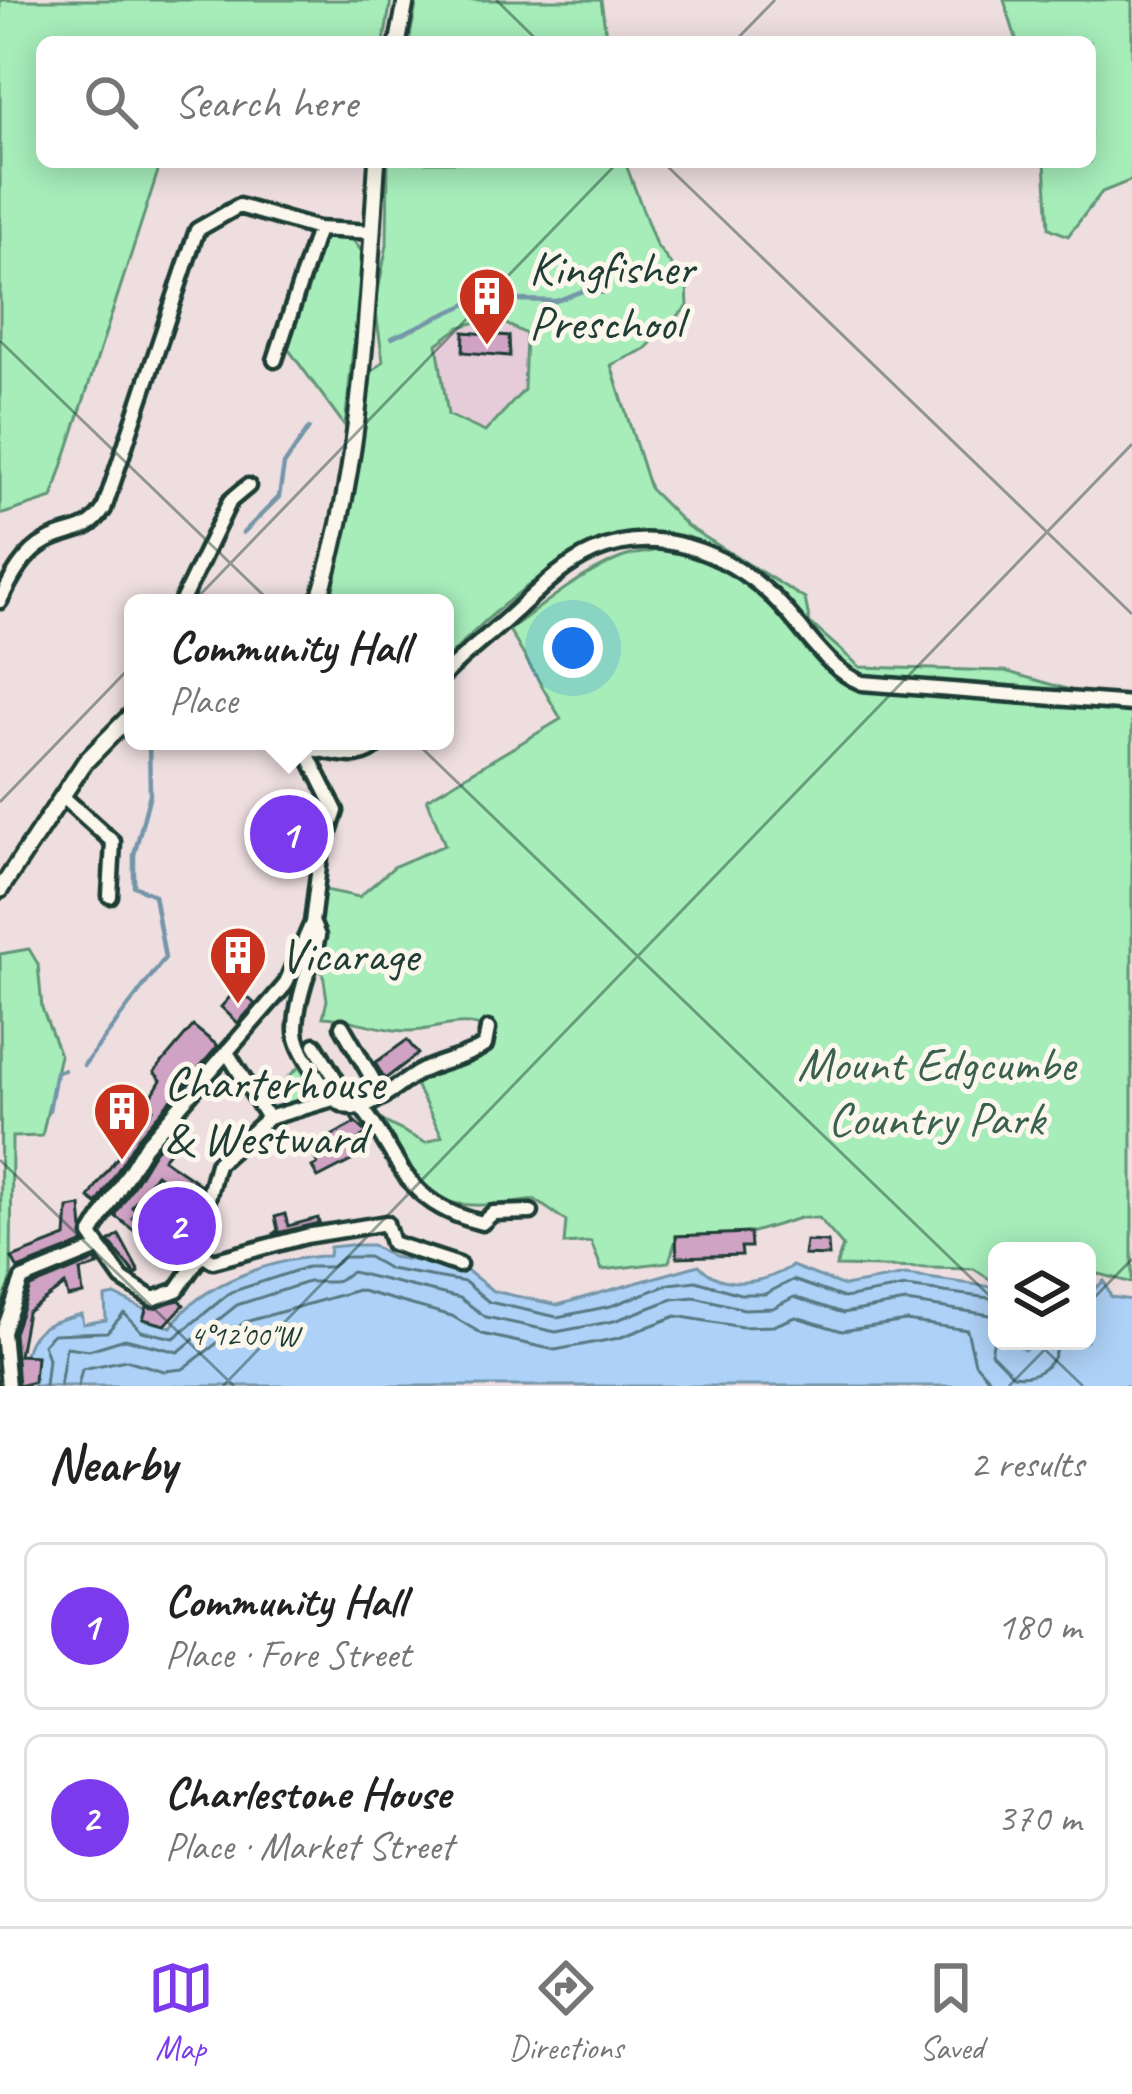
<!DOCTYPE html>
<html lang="en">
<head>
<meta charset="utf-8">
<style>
  :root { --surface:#fff; --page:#f2f2f2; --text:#222; --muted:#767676; --line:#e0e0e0; --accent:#7c3aed }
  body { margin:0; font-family:Caveat,sans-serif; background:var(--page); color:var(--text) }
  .controls { position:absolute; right:36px; bottom:36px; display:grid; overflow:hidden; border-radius:18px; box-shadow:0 6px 30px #0003 }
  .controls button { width:108px; height:108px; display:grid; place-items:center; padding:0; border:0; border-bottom:3px solid var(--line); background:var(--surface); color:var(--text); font:60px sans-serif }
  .you { position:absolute; left:573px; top:648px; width:42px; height:42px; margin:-30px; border:9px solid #fff; border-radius:50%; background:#1a73e8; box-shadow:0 0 0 18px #1a73e833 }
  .badge { display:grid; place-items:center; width:78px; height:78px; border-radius:50%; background:var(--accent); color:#fff; font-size:39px; font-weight:700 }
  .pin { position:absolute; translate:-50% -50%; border:6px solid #fff; box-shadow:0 3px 12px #0006 }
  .popup { position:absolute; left:124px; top:594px; width:330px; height:156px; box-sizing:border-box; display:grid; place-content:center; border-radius:18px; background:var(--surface); filter:drop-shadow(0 3px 9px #0005); font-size:39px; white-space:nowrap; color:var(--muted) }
  .popup b { font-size:45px; color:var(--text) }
  .popup::after { content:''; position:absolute; left:50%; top:100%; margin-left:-24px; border:24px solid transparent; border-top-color:var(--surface) }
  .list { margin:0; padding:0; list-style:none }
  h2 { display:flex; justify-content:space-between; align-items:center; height:156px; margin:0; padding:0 48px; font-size:51px }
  h2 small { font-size:39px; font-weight:400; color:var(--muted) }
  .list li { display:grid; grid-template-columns:78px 1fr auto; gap:36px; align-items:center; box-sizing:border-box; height:168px; margin:0 24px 24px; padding:0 24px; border:3px solid var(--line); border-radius:18px }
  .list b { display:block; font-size:45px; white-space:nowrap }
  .list p { margin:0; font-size:39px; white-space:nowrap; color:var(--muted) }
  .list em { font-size:39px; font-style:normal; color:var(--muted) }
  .icon { flex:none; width:66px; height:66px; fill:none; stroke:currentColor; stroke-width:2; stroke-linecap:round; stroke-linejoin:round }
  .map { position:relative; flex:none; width:1132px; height:1386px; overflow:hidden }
  .search { position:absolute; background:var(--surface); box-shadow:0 6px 30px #0003; left:36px; right:36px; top:36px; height:132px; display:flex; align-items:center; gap:30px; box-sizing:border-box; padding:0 42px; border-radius:18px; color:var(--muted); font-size:45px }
  .sheet { height:540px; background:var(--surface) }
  nav { display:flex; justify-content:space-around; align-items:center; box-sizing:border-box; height:168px; border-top:3px solid var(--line); background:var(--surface); font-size:33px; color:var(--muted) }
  nav a { display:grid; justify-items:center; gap:6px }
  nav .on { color:var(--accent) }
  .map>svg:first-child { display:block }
</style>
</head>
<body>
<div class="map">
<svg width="1132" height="1386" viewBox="0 0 1132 1386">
  <rect width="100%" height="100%" fill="#eedee0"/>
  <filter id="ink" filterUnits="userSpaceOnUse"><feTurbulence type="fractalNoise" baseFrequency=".00833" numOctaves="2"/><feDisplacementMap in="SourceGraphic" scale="24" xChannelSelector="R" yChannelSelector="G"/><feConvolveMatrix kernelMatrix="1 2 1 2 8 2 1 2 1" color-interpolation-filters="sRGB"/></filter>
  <g filter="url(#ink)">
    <!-- built -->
    <path fill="#e5ccd8" d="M492 317 527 334 524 390 486 433 448 415 437 344 460 327Z"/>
    <!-- green -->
    <path fill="#a6edba" stroke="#629577" stroke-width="3" fill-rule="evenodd" d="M0 0H391L384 42H42V162H161L52 498 0 515Z
      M417 0H601L607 42H409Z
      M1004 0H1132V180L1102 192 1068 236 1049 228 1045 162H1090V42H1017Z
      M388 162H625L656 245 687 285 688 306 645 349 611 365 650 489 687 526 805 599 810 623 860 667 1005 671 1074 691 1096 710 1132 707V1283L1099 1274 1087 1282V1251H997V1284L974 1269 836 1266 843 1246 819 1218H800L750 1233 677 1236 669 1262 602 1270 591 1242 564 1244 566 1221 535 1200C446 1212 417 1209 374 1124L381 1120 426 1143 442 1136 412 1078 476 1052 488 1029C464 1018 443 1027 421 1030 389 1035 355 1018 323 1017L327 1000 323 973 310 964 316 888 359 897 395 866 445 845 427 799 561 719 509 630C545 603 579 575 621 558 639 551 659 555 673 540 602 509 491 612 445 661V603H331L368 376 383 361 375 306 387 245ZM492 317 526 334 524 390 485 432 448 415 437 344 460 327Z
      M329 237 353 240 363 253 345 426 286 346 321 241Z
      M29 949 38 964 42 1008 60 1055 42 1136 12 1137 11 1281 1 1305 0 954Z
      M299 1067 318 1097 284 1107 275 1089Z"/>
    <!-- water -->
    <path fill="#aed2f7" stroke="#7596a9" stroke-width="3" d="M350 1245H372L392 1257 465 1269 493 1291 558 1305 699 1265C723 1292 765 1283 792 1266L844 1286 906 1275 993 1287 997 1341H1013L1024 1350 1036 1341H1087V1295L1104 1281 1111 1297 1132 1300V1386H33L36 1357 25 1355C31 1325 55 1321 81 1314L83 1324 106 1320 105 1297 115 1295 146 1310 144 1319 171 1327C199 1283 280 1256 329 1256L330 1247Z"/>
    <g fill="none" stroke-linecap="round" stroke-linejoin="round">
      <!-- shore -->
      <path stroke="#587982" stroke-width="3" d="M997 1324 991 1353 1013 1375C1037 1379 1056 1366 1057 1341
        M45 1386 48 1359 43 1344 53 1334 107 1332 124 1313 141 1331 174 1338 231 1292 307 1267H331L344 1257H368L389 1269 465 1282 489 1302 557 1317 611 1306 670 1284 696 1281 740 1294H765L793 1280 844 1298 906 1287 997 1299
        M60 1386 66 1347 89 1350 125 1339 178 1352 237 1305 308 1282H334L352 1272 460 1298 486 1317 556 1332 614 1321 673 1299 695 1297 744 1309 773 1308 794 1297 843 1313 906 1302 997 1316
        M78 1386 82 1369 126 1360 164 1371 183 1369 245 1322 358 1290 452 1316 482 1334 555 1350 619 1338 676 1316 742 1327 773 1326 796 1317 842 1331 906 1321 967 1330 975 1363 995 1386"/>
      <!-- stream -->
      <path stroke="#7596a9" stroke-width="4.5" d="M392 338 478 299 556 301 585 290 605 293
        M243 533 279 497 284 465 309 428
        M84 1065 165 958 154 895 134 886V855L150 794 149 741
        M49 1110 56 1072 64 1070"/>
    </g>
    <!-- building -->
    <path fill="#d0a3c5" stroke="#1f3d34" stroke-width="3" d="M464 332 509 336 510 356 463 352Z
      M283 815 309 843 307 852 297 853 271 828Z
      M238 988 255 1004 238 1023 221 1007Z
      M193 1026 218 1046 137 1139 97 1204 89 1198 97 1185 153 1109 147 1104 161 1080 154 1072Z
      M407 1040 418 1054 385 1079 375 1063Z
      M351 1118 367 1133 350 1146 357 1158 318 1178 312 1167 318 1164 309 1148 355 1123Z
      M182 1120 190 1127 163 1159 201 1185 198 1197 186 1185 176 1190 156 1174 132 1207 137 1211 132 1218 152 1232 146 1240 115 1216 154 1152Z
      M81 1206 84 1243 18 1269 12 1258 66 1237 68 1208Z
      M163 1224a11 11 0 1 1 22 0a11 11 0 1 1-22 0Z
      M285 1214 288 1226 318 1218 319 1223 273 1234 278 1230 275 1217Z
      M750 1233 751 1247H741L742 1255 677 1257 676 1236Z
      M119 1235 139 1272 136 1275 109 1242Z
      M806 1241 828 1242 829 1256 804 1255Z
      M96 1260 98 1266 80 1271 83 1294 68 1297 65 1285 27 1312 19 1355 36 1356 34 1382 18 1386 14 1333 30 1287Z
      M180 1300 184 1305 165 1325 143 1319 147 1307Z"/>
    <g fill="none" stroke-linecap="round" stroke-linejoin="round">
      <defs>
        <path id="minor" d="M275 360 318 229
          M0 601C11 578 24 553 47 541 71 528 87 535 104 509L197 230 239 206 318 229 373 232
          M181 603 230 501 248 486
          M445 674C464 654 486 638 507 619 534 595 559 567 593 552 655 524 725 552 771 595 802 623 822 667 862 683L1132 704
          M305 749C336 749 357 767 382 741
          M62 796 113 842 110 896
          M313 924 318 936C311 966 297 996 296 1027 295 1043 305 1056 313 1070 348 1132 368 1105 416 1074 438 1061 465 1059 485 1045L488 1029
          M342 1026 383 1097
          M315 1045 353 1108
          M228 1054 268 1118
          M330 1100 268 1118 217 1164 204 1214 184 1242 213 1261 306 1236 386 1223 392 1243 459 1265
          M362 1108C405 1163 401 1202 482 1223L493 1213 531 1212
          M201 1255 177 1290 153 1299 122 1279 91 1235 145 1146 285 985 312 923 320 858 336 811 301 741
          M8 1386 3 1332 22 1279 96 1249"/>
        <path id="tertiary" d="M398 42 406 0
          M318 603C363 462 367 309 377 162
          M0 890 85 762 133 713"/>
      </defs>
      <!-- minor casing -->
      <use href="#minor" stroke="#1f3d34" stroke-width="21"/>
      <!-- tertiary casing -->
      <use href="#tertiary" stroke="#1f3d34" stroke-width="22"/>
      <!-- minor -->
      <use href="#minor" stroke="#fbf7ec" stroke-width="12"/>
      <!-- tertiary -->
      <use href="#tertiary" stroke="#fbf7ec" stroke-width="14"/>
    </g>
  </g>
  <!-- ticks -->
  <path fill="none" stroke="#1f3d34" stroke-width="3" stroke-opacity="0.45" d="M496 0 539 42M734 42 775 0M663 162 1132 614M0 341 997 1303M0 802 618 162M0 1160 234 1386M1087 1305 1132 1259M1036 1341 1083 1386M223 1386 1132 444M1009 1386 1053 1341"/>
  <!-- icons -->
  <defs>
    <symbol id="building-pin" viewBox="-11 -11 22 30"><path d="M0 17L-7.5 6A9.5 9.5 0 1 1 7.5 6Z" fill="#c8321e" stroke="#fbf7ec"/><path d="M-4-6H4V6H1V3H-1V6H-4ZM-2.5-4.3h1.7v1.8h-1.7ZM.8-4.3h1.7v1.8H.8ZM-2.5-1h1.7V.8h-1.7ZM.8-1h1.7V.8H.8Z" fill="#fff"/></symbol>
  </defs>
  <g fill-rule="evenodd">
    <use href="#building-pin" x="454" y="263" width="66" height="90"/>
    <use href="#building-pin" x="205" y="922" width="66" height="90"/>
    <use href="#building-pin" x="89" y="1078" width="66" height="90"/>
  </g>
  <g text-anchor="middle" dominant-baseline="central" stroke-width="10" stroke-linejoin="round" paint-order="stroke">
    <!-- poi labels -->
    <g font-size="48" fill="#1f3d34" stroke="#fbf7ec" text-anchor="start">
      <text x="529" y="268">Kingfisher<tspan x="529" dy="55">Preschool</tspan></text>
      <text x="280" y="955">Vicarage</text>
      <text x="164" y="1083">Charterhouse<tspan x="164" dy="55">&amp; Westward</tspan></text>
    </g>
    <!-- park labels -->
    <g font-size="48" fill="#3a604f" stroke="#fbf7ec">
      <text x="936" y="1064">Mount Edgcumbe<tspan x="936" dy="55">Country Park</tspan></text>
    </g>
  </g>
  <g font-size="30" text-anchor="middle" fill="#1f3d34" stroke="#fbf7ec" stroke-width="10" stroke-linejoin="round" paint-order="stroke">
    <text x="244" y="1345">4°12'00"W</text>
  </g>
</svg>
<div class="controls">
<button><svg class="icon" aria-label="layers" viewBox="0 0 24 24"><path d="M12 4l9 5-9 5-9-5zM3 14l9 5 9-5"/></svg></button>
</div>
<div class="you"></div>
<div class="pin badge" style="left:289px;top:834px">1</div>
<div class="popup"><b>Community Hall</b>Place</div>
<div class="pin badge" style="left:177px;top:1226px">2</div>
<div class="search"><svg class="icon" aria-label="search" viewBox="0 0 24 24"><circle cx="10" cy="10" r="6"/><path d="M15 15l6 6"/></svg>Search here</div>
</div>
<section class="sheet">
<h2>Nearby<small>2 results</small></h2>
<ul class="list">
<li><span class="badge">1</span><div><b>Community Hall</b><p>Place · Fore Street</p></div><em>180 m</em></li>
<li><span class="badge">2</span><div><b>Charlestone House</b><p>Place · Market Street</p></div><em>370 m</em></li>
</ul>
</section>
<nav>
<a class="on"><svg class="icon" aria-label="map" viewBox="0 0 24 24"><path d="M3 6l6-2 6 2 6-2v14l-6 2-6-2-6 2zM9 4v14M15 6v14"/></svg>Map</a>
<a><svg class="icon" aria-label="directions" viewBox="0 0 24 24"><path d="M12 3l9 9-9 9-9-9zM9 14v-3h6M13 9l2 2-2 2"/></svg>Directions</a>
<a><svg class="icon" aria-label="saved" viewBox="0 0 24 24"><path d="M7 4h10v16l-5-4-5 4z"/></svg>Saved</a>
</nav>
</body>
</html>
